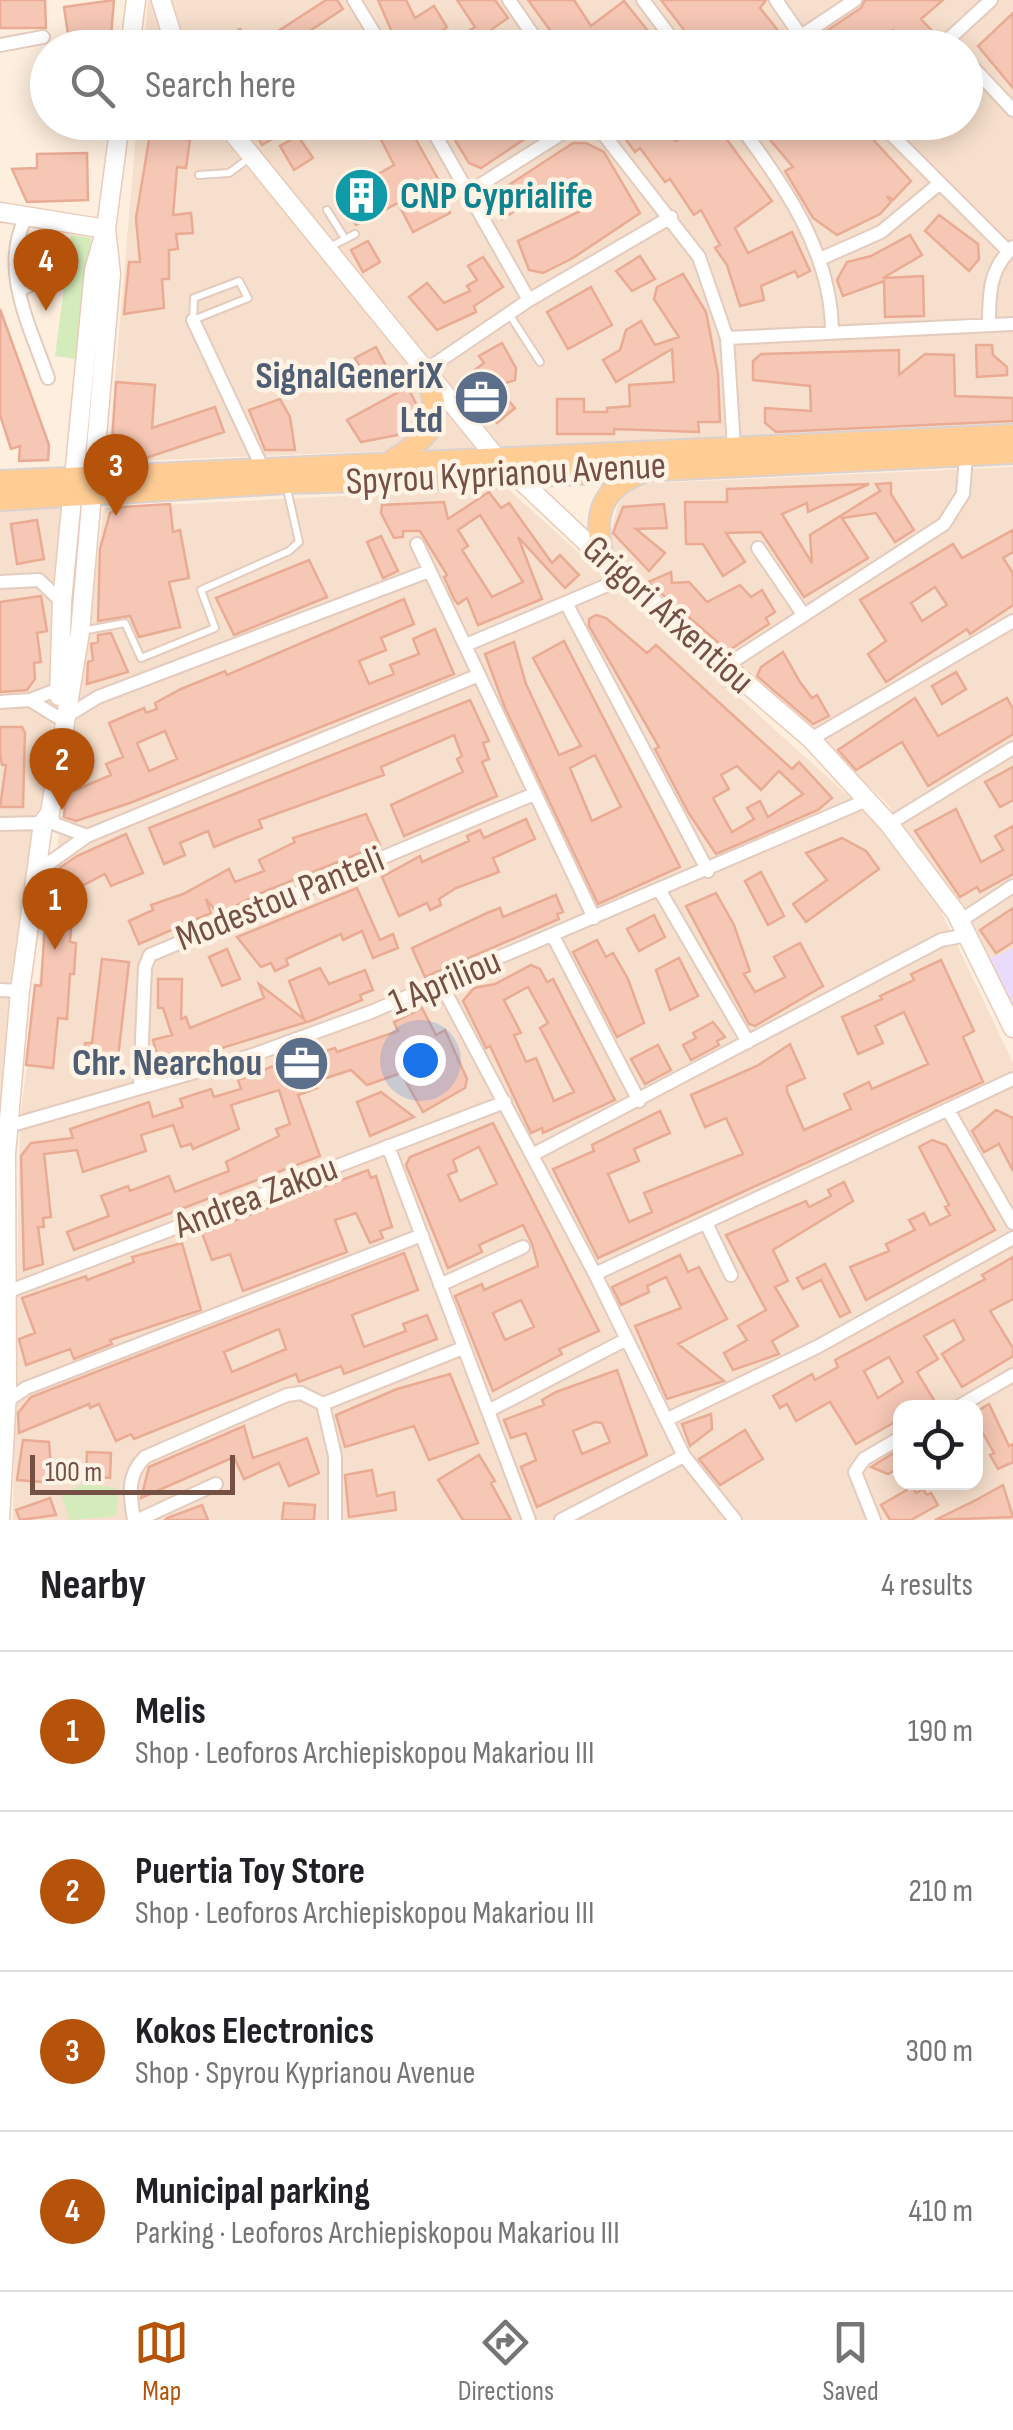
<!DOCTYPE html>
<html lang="en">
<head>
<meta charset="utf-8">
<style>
  :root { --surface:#fff; --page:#f6f6f6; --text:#202124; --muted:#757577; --line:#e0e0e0; --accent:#b45309 }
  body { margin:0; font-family:"Sofia Sans Condensed",sans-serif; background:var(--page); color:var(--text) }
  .controls { position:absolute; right:30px; bottom:30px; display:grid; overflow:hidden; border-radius:20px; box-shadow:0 5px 25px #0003 }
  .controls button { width:90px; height:90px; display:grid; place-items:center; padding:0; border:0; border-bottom:2px solid var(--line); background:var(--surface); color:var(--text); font:50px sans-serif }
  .scale { position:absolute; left:30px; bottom:25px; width:205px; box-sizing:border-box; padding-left:10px; border:5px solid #755145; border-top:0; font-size:28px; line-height:35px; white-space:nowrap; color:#755145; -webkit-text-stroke:8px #fff3e6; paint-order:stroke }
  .you { position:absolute; left:420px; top:1060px; width:35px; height:35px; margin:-25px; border:8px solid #fff; border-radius:50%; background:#1a73e8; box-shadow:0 0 0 15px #1a73e833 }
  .badge { display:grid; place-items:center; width:65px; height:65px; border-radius:50%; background:var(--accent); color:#fff; font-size:32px; font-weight:700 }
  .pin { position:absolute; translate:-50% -82px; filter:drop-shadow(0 2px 5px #0008) }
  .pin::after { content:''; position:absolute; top:52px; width:35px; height:30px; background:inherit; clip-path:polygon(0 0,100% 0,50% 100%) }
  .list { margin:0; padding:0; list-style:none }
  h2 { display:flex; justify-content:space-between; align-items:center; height:130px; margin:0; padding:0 40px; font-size:42px }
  h2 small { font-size:32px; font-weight:400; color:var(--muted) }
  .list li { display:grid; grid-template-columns:65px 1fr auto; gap:30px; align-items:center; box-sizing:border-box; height:160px; padding:0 40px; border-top:2px solid var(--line) }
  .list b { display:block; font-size:38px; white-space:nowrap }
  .list p { margin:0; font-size:32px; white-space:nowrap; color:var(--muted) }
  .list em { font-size:32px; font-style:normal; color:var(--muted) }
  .icon { flex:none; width:55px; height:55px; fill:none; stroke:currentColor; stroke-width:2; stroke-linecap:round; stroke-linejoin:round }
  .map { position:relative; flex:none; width:1013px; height:1520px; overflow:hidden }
  .search { position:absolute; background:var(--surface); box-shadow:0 5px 25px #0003; left:30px; right:30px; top:30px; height:110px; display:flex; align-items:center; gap:25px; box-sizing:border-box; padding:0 35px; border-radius:55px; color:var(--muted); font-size:38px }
  .sheet { height:770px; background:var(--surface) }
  nav { display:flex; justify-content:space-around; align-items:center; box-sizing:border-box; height:140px; border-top:2px solid var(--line); background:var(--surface); font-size:28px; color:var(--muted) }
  nav a { display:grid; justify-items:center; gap:5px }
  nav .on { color:var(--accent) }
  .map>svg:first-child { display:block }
</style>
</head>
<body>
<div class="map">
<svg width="1013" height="1520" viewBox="0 0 1013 1520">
  <rect width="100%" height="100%" fill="#feeede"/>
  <!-- residential -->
  <path fill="#f6dfcc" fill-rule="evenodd" d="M148 0H1013V426L108 462 137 123 966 122V48L144 47Z
    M1013 467V948L984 961 958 905 886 802 607 546 618 505 633 484Z
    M507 488 915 856 1013 1063V1520H13L20 1117 104 508ZM900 1408H976V1482H900Z
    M80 505 0 1139V511Z"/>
  <!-- education -->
  <path fill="#ebdbfa" d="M1013 948V1011L984 961Z"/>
  <!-- green -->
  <path fill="#d4ecbc" d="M71 235 91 238 77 359 55 356Z
    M84 1484 118 1488 116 1516 70 1520 61 1494Z"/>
  <!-- building -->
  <path fill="#f5c7b4" stroke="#e9ab93" stroke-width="2.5" fill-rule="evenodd" d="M0 0H45L46 28H0Z
    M114 0 110 48H70L64 7Z
    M326 0H337L343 9 284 48H267L263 41Z
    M378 0H406L415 18 434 6 447 27 415 48H399Z
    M457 0H495L508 18 488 32 497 48H473L464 34 475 27Z
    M528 0H574L591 26 624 1 652 36 636 48H563Z
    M661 0H766L760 8 792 48H698Z
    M865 0H943L921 19 934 33 918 48H910L893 30 872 48H838L825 32 861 8Z
    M1013 13V88L978 46Z
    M240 29 254 48H212Z
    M152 122H176L175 137 190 140 186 168 177 167 173 215 191 213 193 233 176 234 178 249 169 250V279H162L164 308 124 314 129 262H140L136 218Z
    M249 122H277L282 133 262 145Z
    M395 122H406L438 179 434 181 450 213 413 232 398 203 356 225 338 200 348 193 345 187 366 174 369 179 394 165 377 132Z
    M466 122H550L481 168 469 163 450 132Z
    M613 122H660L675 141 714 122 772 201 735 228 748 253 792 232 810 271 798 277 795 271 761 286 764 300 740 306 727 265 715 248 720 245 701 210 694 215 670 179 665 182 640 148 635 152Z
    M755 122H793L802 133 814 122H857L911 181 893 200 887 196 891 202 880 214 837 235 813 218 785 171 793 167Z
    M298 136 313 158 294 170 280 146Z
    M573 143H586L604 152 640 213 573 258 543 273 529 270 518 241 591 206 578 183 546 202 541 194 502 219 493 206 498 192Z
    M87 153 88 200 27 202 12 169 37 168V154Z
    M939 215 978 244 979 259 969 271 925 231Z
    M910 235 922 255 883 278 923 276 924 316 885 317 884 281 843 296 837 280 847 262 871 256Z
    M368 241 380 262 363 272 351 250Z
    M640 256 655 279 632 291 616 271Z
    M483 257 503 287 474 306 476 312 437 330 409 297 427 283 444 303 470 291 467 286 477 280 468 266Z
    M683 274 706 312 718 374 720 422H698L699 432 614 429V434H557V399H584V412H607V408L630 406 629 385 674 382 672 349 616 382 603 360 620 350 626 330 641 321 655 345 679 337 654 299 657 287Z
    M591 287 612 325 568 349 547 312Z
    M0 309 49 445 48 460 19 461 20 446 11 449 0 415Z
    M502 343 516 368 515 380 496 386 515 408 497 423 460 381 484 363 479 356Z
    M976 345H992L993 355 1007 367V375L977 377Z
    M376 347 387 368 366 379 355 358Z
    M899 350V375L925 354 954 355 955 396 1013 398V421L776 432 765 423V408L811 411 810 386 753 380V361L761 354Z
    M116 382 155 385 152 428 215 407 224 432 140 460 125 452 126 443 112 442Z
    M408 387 418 408 397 435 361 442 347 420Z
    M280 399 290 417 295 450H265L249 410Z
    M891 483V494L914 530 895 542 876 513 842 518 868 558 804 597 761 532 726 533 745 562 723 576 703 544H686L685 502H727V489L869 484 808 512 807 503 782 514 812 563 810 535 880 491 876 484Z
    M489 492 501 508 509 503 552 563 560 555 579 575 565 588 518 537 542 599 478 625 467 598 458 604 454 599 444 577 447 575 420 531H403V537L394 538 381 513 382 505 444 502 448 519ZM480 515 523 582 492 597 462 550 468 546 458 530Z
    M170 504 173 532 180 530 189 578 169 582 180 627 139 637 130 616 98 621 100 549 110 513 122 507Z
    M664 504 667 528 636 529 665 553 649 571 613 533 623 507Z
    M37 520 44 559 17 564 11 524Z
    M1013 530V552L1003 558 1013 573V605L970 634 967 629 886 682 868 654 886 641 860 600 953 544 962 558ZM935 587 947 605 922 621 911 603Z
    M381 536 398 571 383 578 367 542Z
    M309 560 327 597 234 635 216 598Z
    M671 572 672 583 689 582 707 602 740 585 751 597 762 590 775 612 766 618 769 624 728 651 648 582Z
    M41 596 47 631 37 633 41 662 34 663 35 679 27 690 0 692V602Z
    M404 599 414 624 381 638 386 650 359 661 369 684 394 674 390 665 419 654 413 639 435 629 454 674 130 803 76 821 64 817 66 794 111 775 106 764 123 757 109 723 144 708 146 713 157 709 155 703 181 689 225 671 227 675ZM165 731 177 759 149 771 137 743Z
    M596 615 606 618 647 653 656 645 792 769 799 762 832 798 818 810 716 854 688 812 655 749 659 747 589 626V619ZM737 766 761 790 779 771 803 794 768 817 760 801 747 808 754 819 732 832 713 798 729 789 721 775Z
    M111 633 128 672 87 684 88 662 93 660 91 644 98 642V635Z
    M564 641 680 867 598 904 505 708 485 654 514 642 526 684 559 755 581 746 533 658ZM595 755 621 807 592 821 570 768Z
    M783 652 800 682 812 698 817 695 829 716 813 724 757 676 761 667Z
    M956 672 966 689 942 704 932 686Z
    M915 698 938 736 1007 698 1013 709V734L928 786 902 742 856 770 838 750Z
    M470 700 489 741 483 743 489 759 482 762 497 796 404 836 391 805 463 772 457 759 462 756 454 735 381 767 384 775 259 820 262 828 238 837 214 847 208 831 180 843 185 855 164 864 149 828Z
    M0 727H22L25 733 23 807H0L6 765H2L0 753Z
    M1013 767V800L1000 807 985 782Z
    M956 809 981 862 1003 850 995 836 1013 826V874L980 892 977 887 960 897 915 831Z
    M366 814 380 845 256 895 219 915 206 899 211 913 139 944 129 921 153 910 151 905 183 894 229 869 235 882 264 871 259 860 295 842 293 838Z
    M526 819 535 839 493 858 499 872 456 888 439 899 441 905 430 910 427 903 399 916 382 877 420 856 422 862 469 841 467 836 480 830 484 838Z
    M126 834 143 873 111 886 105 874 74 890 70 942 76 943 74 974H70L67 1019 58 1018 53 1068 26 1065 35 985 41 986 48 876 77 856Z
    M842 838 866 851 879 869 806 922 793 904 827 880 806 853Z
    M761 872 784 916 768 925 745 881Z
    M357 888 380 940 393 934 398 948 373 958 362 931 343 940 341 934 286 959 288 965 275 971 271 963 261 967 237 937Z
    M716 893 734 925 750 971 744 974 755 992 785 977 774 957 800 943 823 986 755 1026 749 1024 686 906Z
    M556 895 563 912 557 914 559 919 425 977 412 948 487 913 500 908 503 917Z
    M1013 908V942L996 953 980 930Z
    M654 915 665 937 639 951 627 929Z
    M597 940 606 957 613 953 628 979 644 1023 617 1037 573 952Z
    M227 949 240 979 222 986 209 957Z
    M679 958 698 996 670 1010 656 970Z
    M102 959 129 962 116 1075 83 1074 85 1043H92Z
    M941 960 974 1031 963 1037 983 1082 598 1258 553 1169 594 1151 592 1145 660 1111 670 1133 634 1149 639 1161 608 1174 629 1222 652 1212 644 1193 743 1154 726 1118 705 1127 691 1095 757 1066 790 1044 805 1078 787 1086V1091L804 1130 851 1109 844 1094 869 1082 872 1089 928 1064 904 1012 875 1026 883 1043 858 1054 842 1017 882 999 880 996 914 980 911 974Z
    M531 965 540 969 547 982 553 979 615 1100 543 1133 542 1128 531 1133 490 1046 486 1048 463 1001 474 988 495 984ZM528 987 548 1023 540 1028 574 1092 554 1101 536 1058 526 1062 514 1035 521 1033 504 1000Z
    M320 968 329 984 365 970 373 990 360 995 362 1000 313 1020 160 1067 153 1040 172 1035 163 1008H158V979H182L181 1019 186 1017 190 1028 264 998 259 984 304 1019 289 981Z
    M422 1008 436 1035 445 1030 467 1079 465 1088 423 1112 401 1073 367 1085 351 1070 314 1082 317 1088 298 1095 320 1156 74 1250 67 1232 109 1216 101 1196 128 1186 130 1191 169 1176 175 1192 229 1171 226 1162 279 1136 276 1129 290 1124 279 1090 231 1105 239 1129 193 1149 191 1144 181 1147 173 1125 141 1135 146 1151 83 1172 77 1150 44 1154 51 1217 43 1218 44 1227H38L43 1264 24 1270 21 1156 31 1143 73 1138 70 1129 149 1102 153 1117 183 1107 180 1099 211 1089 214 1097 241 1089 238 1080 271 1067 335 1048 337 1052 398 1031 394 1022Z
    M713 1022 725 1037 717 1041 719 1045 691 1060 683 1045 696 1038 693 1033Z
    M658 1045 671 1070 645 1084 631 1059Z
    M381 1092 414 1117 370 1136 357 1102Z
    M996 1110 1013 1118V1171L999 1144 984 1152 972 1131Z
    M493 1123 599 1331 559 1349 562 1354 493 1391 455 1296 482 1284 484 1290 538 1266 532 1244 523 1225 479 1245 482 1252 448 1268 406 1165 410 1157ZM479 1147 497 1184 460 1201 448 1175 457 1171 453 1160ZM521 1300 534 1327 505 1340 493 1313Z
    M932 1140 946 1145 995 1230 866 1300 850 1267 889 1251 886 1244 915 1230 909 1220 924 1213 930 1225 950 1215 945 1207 949 1205 919 1147Z
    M368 1170 371 1178 376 1176 392 1227 380 1231 383 1238 370 1243 356 1213 335 1220 347 1252 243 1291 230 1254 212 1260 202 1233Z
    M844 1182 853 1201 773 1250 788 1281 775 1287 798 1326 772 1341 779 1354 733 1370 724 1353 747 1340 738 1326 766 1310 726 1235 806 1201 809 1207 831 1196 828 1190Z
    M182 1243 201 1310 110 1340 112 1344 74 1359 70 1349 26 1365 19 1339 35 1333 22 1298 86 1276 87 1280 134 1262 132 1257Z
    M404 1253 418 1290 352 1315 364 1347 406 1331 403 1324 427 1315 437 1339 344 1374 341 1366 299 1382 296 1374 134 1439 131 1434 116 1441 99 1404 90 1408 89 1404 19 1433 18 1413 31 1397ZM279 1329 286 1349 232 1372 224 1352Z
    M680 1255 688 1272 699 1267 727 1319 678 1344 724 1381 667 1399 635 1326 681 1308 666 1277 647 1286 649 1292 621 1305 612 1287Z
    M1013 1257V1299L990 1311 1013 1348V1356L962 1387 942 1354 964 1340 954 1320 924 1336 938 1359 917 1372 934 1400 921 1408H900V1419L856 1444 830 1402 796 1421 787 1404 780 1408 773 1396 812 1374 815 1380 838 1367 835 1360 985 1279 982 1275ZM889 1357 903 1382 878 1398 864 1371Z
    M825 1264 850 1312 840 1317 821 1280 803 1289 797 1278Z
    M617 1370 647 1455 537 1507 521 1467 536 1460 526 1433 511 1438 504 1420 544 1405 542 1400 556 1392ZM595 1422 602 1423 610 1442 582 1454 573 1431Z
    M450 1374 478 1443 429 1460 414 1426 345 1447 336 1415 397 1389Z
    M989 1404 1009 1446 1013 1444V1462L998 1469 990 1455 994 1453 976 1421V1412Z
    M711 1414 712 1429 690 1446 682 1424Z
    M244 1426 253 1458 307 1438 319 1473 289 1486 279 1463 244 1479 234 1457 141 1498 149 1467Z
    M745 1430 763 1459 720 1485 699 1459Z
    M23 1440 49 1442 51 1467H58L57 1483 17 1480Z
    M900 1449V1467L888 1474 871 1467Z
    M87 1452 111 1453 110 1478 86 1476Z
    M479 1455 495 1481 491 1483 511 1520H463L438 1480Z
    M372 1470 377 1496 394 1492 396 1510 349 1517 345 1475Z
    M1003 1485 1013 1517 935 1520 976 1500Z
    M912 1487 916 1493 923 1489 927 1495 931 1493 938 1505 911 1520H890L881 1505Z
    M50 1498 56 1515 20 1520 16 1510Z
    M284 1503 315 1505 314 1520H282Z
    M202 1505 208 1520H165L167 1518Z"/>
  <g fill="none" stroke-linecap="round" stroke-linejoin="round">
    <defs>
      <path id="lane" d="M199 175 229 173 248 159
        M327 210 344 237
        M330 247 355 234
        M239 281 248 298 193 320 194 298Z
        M21 292 38 285
        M509 314 540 362
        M82 631 125 623 141 658 215 628 201 590 289 551 299 542 287 489"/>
      <path id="street" d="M354 0 383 48
        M509 0 542 48
        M643 0 679 48
        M776 0 809 48
        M801 36 855 0
        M0 45 43 37
        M939 48 991 0
        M966 60 1013 110
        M428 122 529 300
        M594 122 699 257 727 338 734 447
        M737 122C783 183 831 251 832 330
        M879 122 1008 251
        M469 192 580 122
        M25 219C0 271 30 326 48 378
        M820 259 881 232 940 183
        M193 320 262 467
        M989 325C989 294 989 269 1013 247
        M727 338 1013 324
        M423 372 529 300 671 217
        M417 544 594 918
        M758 548 803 614
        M0 582 39 580 62 602
        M566 603 708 871
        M466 645 624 578
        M724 667 944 524 963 494 966 456
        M30 700 59 718
        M0 702 30 700 59 689
        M67 716 98 697 429 571
        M811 739 1013 621
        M50 813 55 824 87 836
        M0 824 43 823
        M889 824 1013 748
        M35 873 87 836 479 675
        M660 891 748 1042
        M960 921 1013 886
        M553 936 639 1101
        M441 984 595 1274 684 1456 735 1520
        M0 990 20 991
        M140 1088 145 967 150 955 534 794
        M948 1110 1013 1223
        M9 1126 250 1056 371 1012 867 800
        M388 1146 529 1520
        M532 1155 941 940 967 935
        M706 1223 731 1275
        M595 1274 1013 1079
        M440 1285 523 1247
        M7 1292 505 1102
        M7 1401 26 1388 422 1235
        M323 1404 335 1456V1520
        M956 1408 1013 1375
        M488 1411 627 1339
        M666 1420 817 1347 1013 1238
        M134 1520C130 1495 126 1476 145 1457L287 1395 301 1393 323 1404 463 1348
        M138 1520 216 1484
        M561 1520 684 1456
        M874 1520 855 1472 864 1459 900 1438"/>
      <path id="secondary" d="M161 0 176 48
        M130 48 136 0
        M224 122 495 456 624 578 811 739 889 824 956 913 1013 1028
        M0 212 106 229
        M59 696 62 602 94 270 106 229 120 122
        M0 1520 7 1392 6 1154 20 991 43 823 50 813 80 632 111 274 106 229"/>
      <path id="primary" d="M393 460C435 433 446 419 423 372
        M0 481 1013 435
        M0 500 286 483 516 477 1013 453
        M604 560C592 516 600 488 644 472"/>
    </defs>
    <!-- lane casing -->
    <use href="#lane" stroke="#e4cbbd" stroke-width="10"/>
    <!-- street casing -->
    <use href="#street" stroke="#e4cbbd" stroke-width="16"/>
    <!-- secondary casing -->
    <use href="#secondary" stroke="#eacbb9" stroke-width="21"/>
    <!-- primary casing -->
    <use href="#primary" stroke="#dbd2cf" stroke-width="24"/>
    <!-- lane -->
    <use href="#lane" stroke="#fff" stroke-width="6"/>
    <!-- street -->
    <use href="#street" stroke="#fff" stroke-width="12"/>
    <!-- secondary -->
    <use href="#secondary" stroke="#fff" stroke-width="18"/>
    <!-- primary -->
    <use href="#primary" stroke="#ffcc94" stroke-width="20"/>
  </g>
  <!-- icons -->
  <defs>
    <symbol id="building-disc" viewBox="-11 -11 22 22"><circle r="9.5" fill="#0f9aa8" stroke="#fff3e6"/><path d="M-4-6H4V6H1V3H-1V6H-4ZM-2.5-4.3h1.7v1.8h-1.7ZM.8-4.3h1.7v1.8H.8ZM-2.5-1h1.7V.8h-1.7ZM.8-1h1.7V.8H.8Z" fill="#fff"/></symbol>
    <symbol id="office-disc" viewBox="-11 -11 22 22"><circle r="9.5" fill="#5c6f8a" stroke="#fff3e6"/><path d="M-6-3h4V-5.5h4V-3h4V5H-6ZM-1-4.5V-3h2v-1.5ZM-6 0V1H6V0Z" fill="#fff"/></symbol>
  </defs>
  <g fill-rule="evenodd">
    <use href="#building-disc" x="330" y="164" width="63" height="63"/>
    <use href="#office-disc" x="450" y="366" width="63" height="63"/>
    <use href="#office-disc" x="270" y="1032" width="63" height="63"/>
  </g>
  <g text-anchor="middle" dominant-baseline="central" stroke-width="9" stroke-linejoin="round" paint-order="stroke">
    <!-- culture labels -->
    <g font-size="38" font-weight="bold" fill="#0d838f" stroke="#fff3e6" text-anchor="start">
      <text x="400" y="196">CNP Cyprialife</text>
    </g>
    <!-- service labels -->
    <g font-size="38" font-weight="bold" fill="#4e5e75" stroke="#fff3e6" text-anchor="end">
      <text x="443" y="376">SignalGeneriX<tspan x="443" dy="44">Ltd</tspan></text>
      <text x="262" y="1063">Chr. Nearchou</text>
    </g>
    <!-- street labels -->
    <g font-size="38" fill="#755145" stroke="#fff3e6">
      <text transform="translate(506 474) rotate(-3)">Spyrou Kyprianou Avenue</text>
      <text transform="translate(668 615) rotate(42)">Grigori Afxentiou</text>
      <text transform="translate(280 899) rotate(-22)">Modestou Panteli</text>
      <text transform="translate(445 982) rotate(-23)">1 Apriliou</text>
      <text transform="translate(256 1197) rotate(-21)">Andrea Zakou</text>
    </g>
  </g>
</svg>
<div class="controls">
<button><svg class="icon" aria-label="locate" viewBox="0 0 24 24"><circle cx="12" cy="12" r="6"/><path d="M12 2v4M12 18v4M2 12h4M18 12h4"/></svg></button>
</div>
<div class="scale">100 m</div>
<div class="you"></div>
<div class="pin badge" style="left:55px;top:950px">1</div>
<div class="pin badge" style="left:62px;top:810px">2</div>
<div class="pin badge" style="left:116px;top:516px">3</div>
<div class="pin badge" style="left:46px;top:311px">4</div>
<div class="search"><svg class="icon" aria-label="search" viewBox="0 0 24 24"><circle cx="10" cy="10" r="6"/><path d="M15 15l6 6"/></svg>Search here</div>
</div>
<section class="sheet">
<h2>Nearby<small>4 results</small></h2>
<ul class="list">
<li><span class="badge">1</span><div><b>Melis</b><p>Shop · Leoforos Archiepiskopou Makariou III</p></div><em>190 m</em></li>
<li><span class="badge">2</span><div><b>Puertia Toy Store</b><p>Shop · Leoforos Archiepiskopou Makariou III</p></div><em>210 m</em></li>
<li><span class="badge">3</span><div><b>Kokos Electronics</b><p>Shop · Spyrou Kyprianou Avenue</p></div><em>300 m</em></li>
<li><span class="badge">4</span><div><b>Municipal parking</b><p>Parking · Leoforos Archiepiskopou Makariou III</p></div><em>410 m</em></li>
</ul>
</section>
<nav>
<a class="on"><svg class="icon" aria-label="map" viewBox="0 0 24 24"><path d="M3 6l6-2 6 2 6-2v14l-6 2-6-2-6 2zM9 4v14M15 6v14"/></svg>Map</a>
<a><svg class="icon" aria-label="directions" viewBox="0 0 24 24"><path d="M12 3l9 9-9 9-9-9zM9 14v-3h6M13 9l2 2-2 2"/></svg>Directions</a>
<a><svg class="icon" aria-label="saved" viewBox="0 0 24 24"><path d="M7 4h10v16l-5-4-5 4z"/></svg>Saved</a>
</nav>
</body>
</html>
